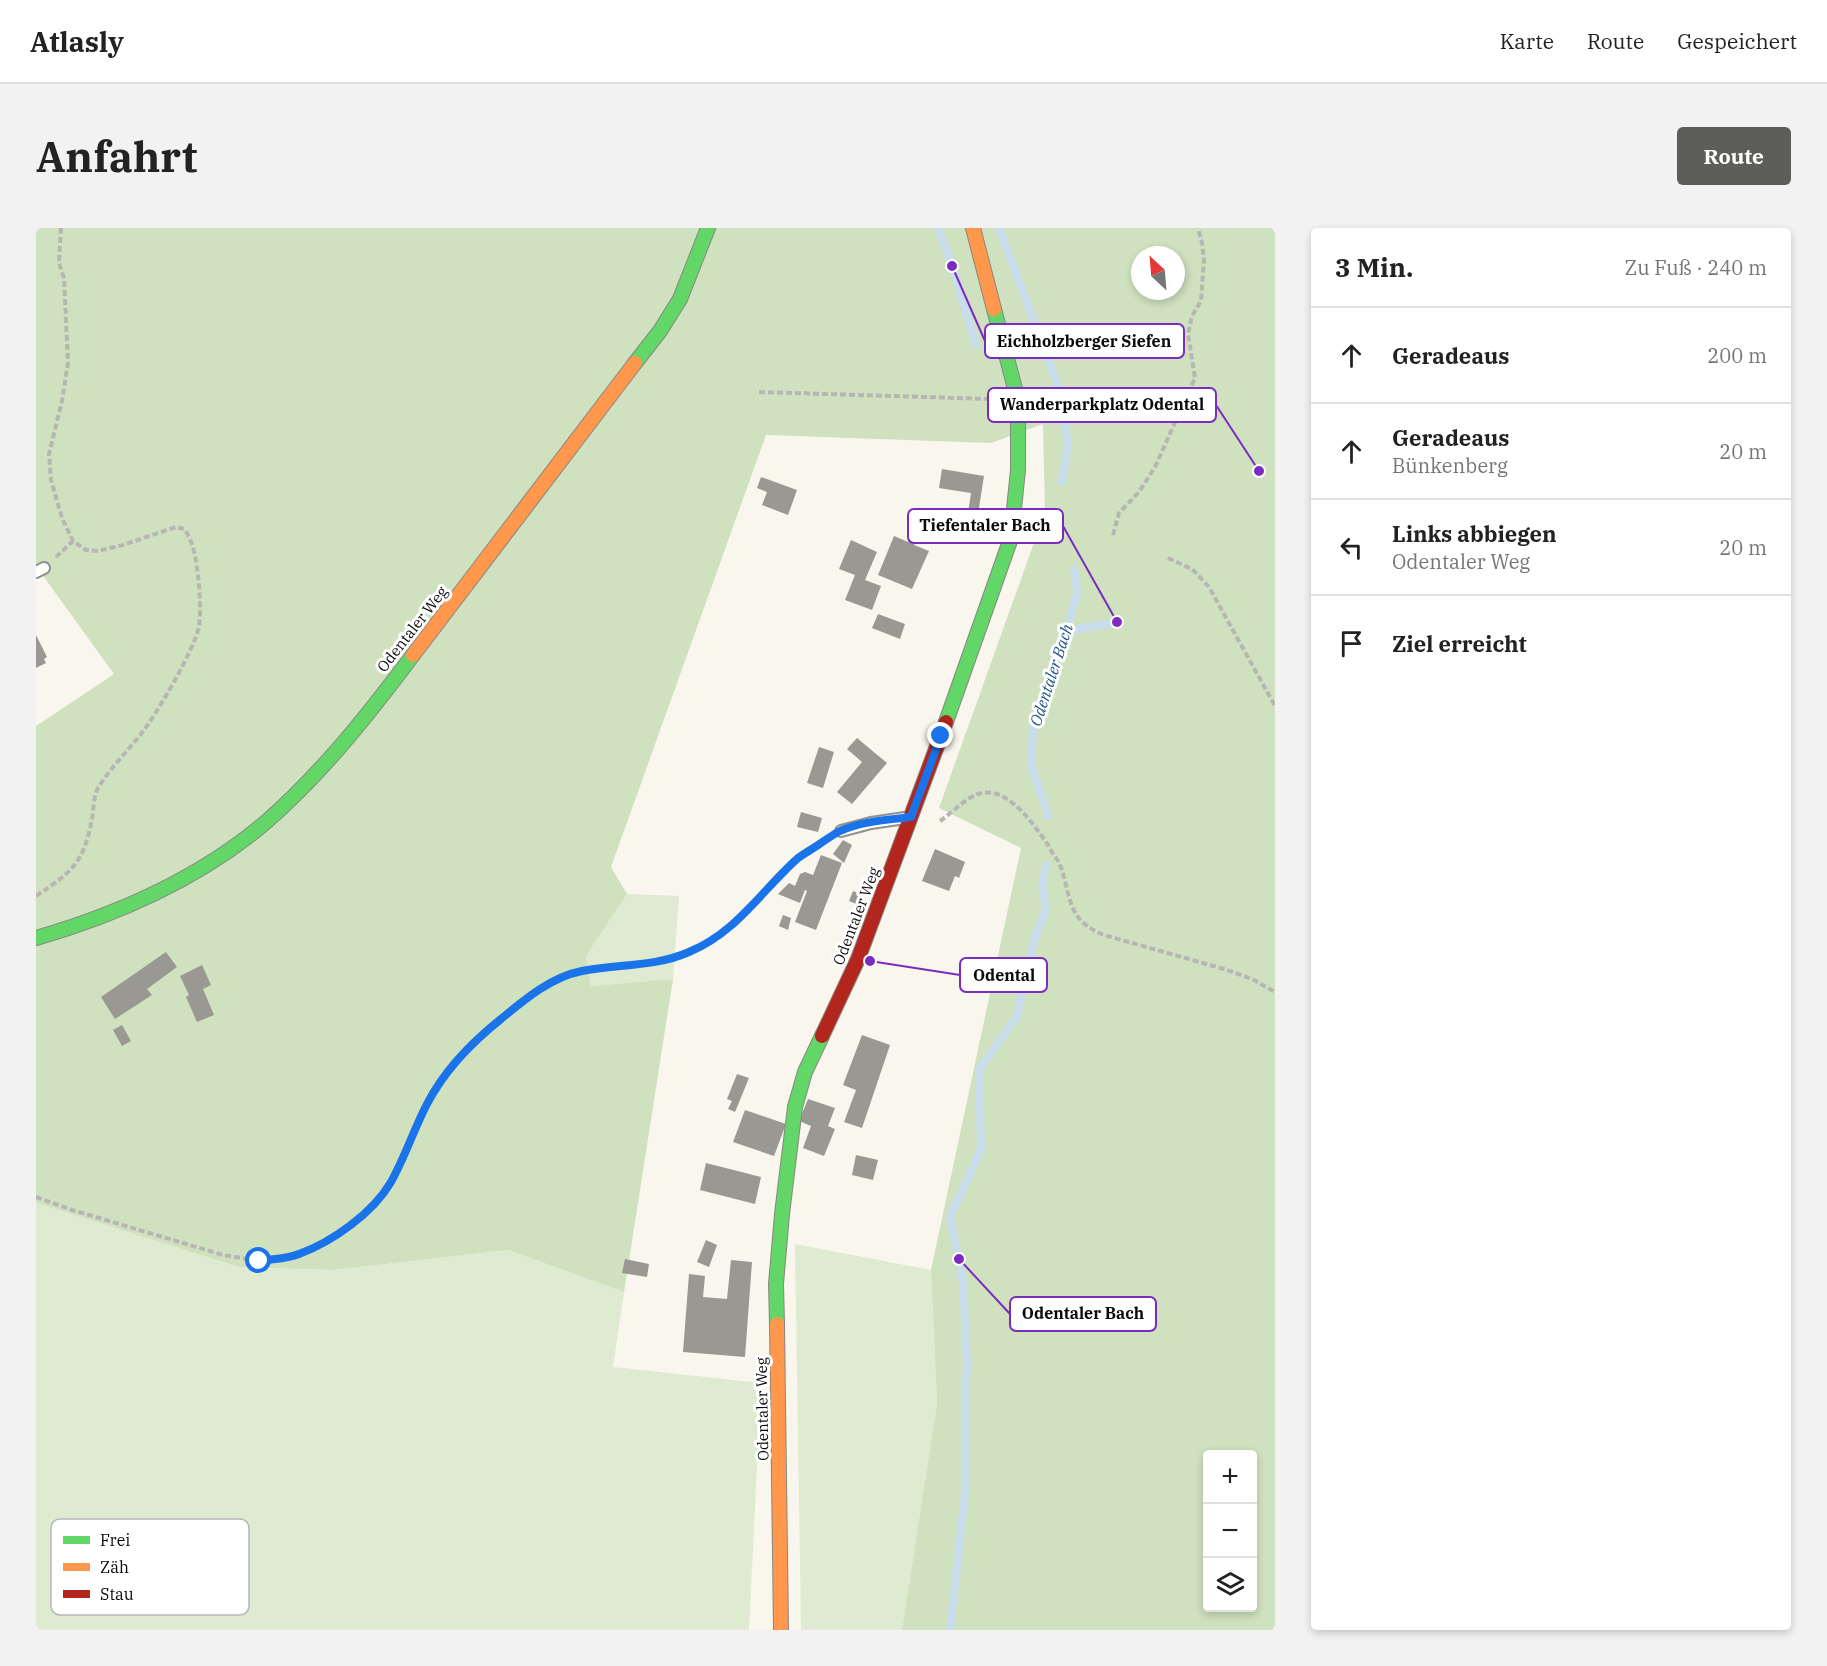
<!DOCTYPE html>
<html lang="de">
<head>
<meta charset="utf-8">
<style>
  :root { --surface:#fff; --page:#f2f2f2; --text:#222; --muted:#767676; --line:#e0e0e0; --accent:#5d5d59 }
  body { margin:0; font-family:"IBM Plex Serif",serif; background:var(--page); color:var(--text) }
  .controls { position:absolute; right:18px; bottom:18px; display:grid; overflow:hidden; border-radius:6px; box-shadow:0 3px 9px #0003 }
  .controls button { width:54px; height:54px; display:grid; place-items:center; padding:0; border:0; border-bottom:2px solid var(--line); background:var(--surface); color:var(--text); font:30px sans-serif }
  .compass { position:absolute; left:1095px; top:18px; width:54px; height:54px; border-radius:50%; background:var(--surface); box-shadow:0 3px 9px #0003; rotate:334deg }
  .stop { position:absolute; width:18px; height:18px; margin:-14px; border:4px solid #1a73e8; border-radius:50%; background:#fff }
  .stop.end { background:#1a73e8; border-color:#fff; box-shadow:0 2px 6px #0008 }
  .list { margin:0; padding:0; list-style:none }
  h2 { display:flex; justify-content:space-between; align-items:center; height:78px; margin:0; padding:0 24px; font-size:26px }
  h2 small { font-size:20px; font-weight:400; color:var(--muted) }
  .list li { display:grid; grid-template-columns:39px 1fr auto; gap:18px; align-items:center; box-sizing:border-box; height:96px; padding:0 24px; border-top:2px solid var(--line) }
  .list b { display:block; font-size:22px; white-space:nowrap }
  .list p { margin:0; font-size:20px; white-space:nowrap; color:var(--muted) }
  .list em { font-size:20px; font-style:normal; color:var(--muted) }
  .icon { flex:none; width:33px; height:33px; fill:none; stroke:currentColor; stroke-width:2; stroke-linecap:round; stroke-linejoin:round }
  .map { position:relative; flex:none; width:1239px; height:1402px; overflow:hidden; border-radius:6px }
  header { display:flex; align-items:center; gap:36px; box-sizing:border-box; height:84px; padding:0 30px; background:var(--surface); border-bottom:2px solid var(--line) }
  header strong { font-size:28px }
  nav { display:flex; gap:33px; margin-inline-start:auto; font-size:21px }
  .intro { display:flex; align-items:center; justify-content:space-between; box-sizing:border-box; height:144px; padding:0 36px }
  h1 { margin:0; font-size:42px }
  .button { padding:15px 27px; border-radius:6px; background:var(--accent); color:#fff; font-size:21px; font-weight:700 }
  main { display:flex; gap:36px; padding:0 36px }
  aside { flex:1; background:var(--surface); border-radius:6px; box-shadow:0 3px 9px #0003 }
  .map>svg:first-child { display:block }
</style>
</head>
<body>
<header>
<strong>Atlasly</strong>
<nav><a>Karte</a><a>Route</a><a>Gespeichert</a></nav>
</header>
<div class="intro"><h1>Anfahrt</h1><a class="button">Route</a></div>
<main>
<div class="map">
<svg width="1239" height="1402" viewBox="0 0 1239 1402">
  <rect width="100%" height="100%" fill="#f8f6ed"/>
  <!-- green -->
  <path fill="#dfebd0" d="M591 666 643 668 637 751 555 758 550 728Z
    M0 975 203 1039 297 1042 472 1022 588 1064 577 1139 725 1155 713 1402H0Z
    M759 1016 895 1042 901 1175 866 1402H765Z"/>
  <!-- forest -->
  <path fill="#cfe1bf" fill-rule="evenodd" d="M0 0H1239V1402H866L901 1175 895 1042 985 620 903 580 1009 284 1007 196 955 215 730 207 575 639 591 666 550 728 555 758 637 751 588 1064 472 1022 297 1042 203 1039 0 975V498L78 446 0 338ZM1104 27H1140V63H1104ZM1172 1226H1216V1380H1172Z"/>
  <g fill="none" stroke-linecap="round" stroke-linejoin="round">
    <!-- stream -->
    <path stroke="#c8deed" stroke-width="8" d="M902 0 916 38 940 117
      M963 0 1023 160 1032 215 1026 254
      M1031 403 1081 394
      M1012 588 995 537 997 494 1031 403 1041 364 1038 341
      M914 1402 929 1264V1174L931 1136 927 1053 914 989 945 921 943 842 981 788 999 709 1010 682 1006 658 1010 637"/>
  </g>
  <!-- building -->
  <path fill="#9a9893" d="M906 241 948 248 942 286 932 285 935 265 903 260Z
    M725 249 761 262 752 287 726 277 731 264 721 260Z
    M858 308 872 314 875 308 881 311 878 317 893 323 876 361 842 347Z
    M815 312 841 324 829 352 845 358 836 382 809 372 819 347 803 341Z
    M842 386 869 396 864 411 836 400Z
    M0 407 11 429 8 431 10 435 0 440Z
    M821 510 851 535 816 576 801 564 826 534 811 521Z
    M783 519 798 524 787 560 771 555Z
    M765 584 786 590 782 604 761 599Z
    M807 612 816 617 808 635 797 626Z
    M899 621 929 634 923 650 919 648 913 663 886 653Z
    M785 627 806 635 780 702 759 694 771 663 769 662 764 675 742 666 753 655 759 658 764 646 769 644 777 647Z
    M817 663 827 667 823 677 813 673Z
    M747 687 755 690 752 702 743 698Z
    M130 724 141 739 111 761 116 767 79 791 65 769Z
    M166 737 175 757 167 761 178 787 161 794 150 769 153 767 144 748Z
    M86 797 95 813 86 818 77 802Z
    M826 807 854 817 826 900 808 894 820 862 807 857Z
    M701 846 713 850 699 884 692 881 696 873 691 871Z
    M772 871 799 880 792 898 799 901 788 928 767 920 775 898 763 893Z
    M709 882 750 896 738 928 697 914Z
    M820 927 842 932 837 952 816 947Z
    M670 935 725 949 719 976 664 962Z
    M670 1012 681 1017 673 1039 661 1034Z
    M589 1031 613 1036 611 1049 586 1045Z
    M695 1032 716 1034 709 1129 647 1124 653 1046 669 1048 667 1069 691 1071Z"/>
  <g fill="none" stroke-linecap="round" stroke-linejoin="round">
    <defs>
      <path id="lane" d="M0 344 8 340
        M805 603 835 595 869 590"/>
      <path id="fast" d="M599 135 624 103 644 71 672 0
        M910 494 975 310 982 242V172L958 81
        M0 710C83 686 163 651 230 594 286 545 332 487 377 427
        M741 1096 740 1056 746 986 759 879 769 844 786 808"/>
      <path id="slow" d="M937 0 958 81
        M377 427 599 135
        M741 1096 745 1402"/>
      <path id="jam" d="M786 808 822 731 910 494"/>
    </defs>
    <!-- lane casing -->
    <use href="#lane" stroke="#91908c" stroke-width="14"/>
    <!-- fast casing -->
    <use href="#fast" stroke="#888783" stroke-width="16"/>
    <!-- slow casing -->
    <use href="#slow" stroke="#888783" stroke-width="16"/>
    <!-- jam casing -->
    <use href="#jam" stroke="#888783" stroke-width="16"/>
    <!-- path -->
    <path stroke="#b7b6b5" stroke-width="4" stroke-dasharray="6 3" stroke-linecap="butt" d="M723 164 955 171
      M1077 307 1083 285 1103 264 1119 239 1159 150 1152 106 1156 88 1165 73 1168 32 1166 15 1162 0
      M20 329 37 313
      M1132 330 1156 341 1173 359 1239 478
      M904 593C916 585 928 571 942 566 971 556 998 597 1012 617 1015 624 1021 630 1024 637 1031 653 1031 674 1042 689 1049 698 1058 703 1068 707L1188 741 1216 751 1239 764
      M0 668C37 643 47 636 56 591 58 581 57 569 62 560 74 540 91 524 105 506 120 487 159 421 163 398 165 382 164 365 162 348 160 333 158 313 148 301L140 299 87 317 62 323 50 322 37 313 26 290 15 252 13 226 26 173 32 135 28 50 23 35 25 0
      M0 969 36 982 187 1027 223 1033 263 1026 286 1015 321 992 340 975 354 955 391 876 405 854 426 827 463 792 517 753 545 743 632 732 654 724 700 696 763 630 791 612"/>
    <!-- lane -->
    <use href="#lane" stroke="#fefefc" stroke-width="10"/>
    <!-- fast -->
    <use href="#fast" stroke="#63d668" stroke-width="14"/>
    <!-- slow -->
    <use href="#slow" stroke="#ff974d" stroke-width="14"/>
    <!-- jam -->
    <use href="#jam" stroke="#b3261e" stroke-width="14"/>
  </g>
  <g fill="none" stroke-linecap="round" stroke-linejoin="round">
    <!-- route -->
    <path stroke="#1a73e8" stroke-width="8" d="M223 1033C236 1031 251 1031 263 1026 296 1014 337 985 355 954 369 929 378 901 391 876 408 843 436 814 465 791 489 771 515 749 546 743 582 736 619 739 653 724 701 704 725 663 762 630 769 625 778 620 785 615 791 611 798 606 804 603 826 593 852 592 875 589L905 508"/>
  </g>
  <g text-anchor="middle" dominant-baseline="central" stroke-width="6" stroke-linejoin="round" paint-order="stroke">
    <!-- street labels -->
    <g font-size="15" fill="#0a0a0a" stroke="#fff">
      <text transform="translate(376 401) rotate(-52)">Odentaler Weg</text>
      <text transform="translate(820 688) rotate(-69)">Odentaler Weg</text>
      <text transform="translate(726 1181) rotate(-91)">Odentaler Weg</text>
    </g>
    <!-- water labels -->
    <g font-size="16" font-style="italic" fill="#24568a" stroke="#fff">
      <text transform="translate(1015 447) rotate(-72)">Odentaler Bach</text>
    </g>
  </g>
  <!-- legend -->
  <rect x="15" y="1291" width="198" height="96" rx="9" fill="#fff" stroke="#b6b6b6" stroke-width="1.5"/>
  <rect x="27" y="1308" width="27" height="8" fill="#63d668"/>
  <rect x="27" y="1335" width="27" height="8" fill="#ff974d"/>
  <rect x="27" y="1362" width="27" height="8" fill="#b3261e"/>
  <g font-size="16" fill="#0a0a0a">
    <text x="64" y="1318">Frei</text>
    <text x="64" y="1345">Zäh</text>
    <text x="64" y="1372">Stau</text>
  </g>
  <!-- callouts -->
  <path fill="none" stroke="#7b2cbf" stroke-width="2" d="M916 38L949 113M1223 243L1180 177M1081 394L1027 298M834 733L924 747M923 1031L974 1086"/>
  <g fill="#7b2cbf" stroke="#fff" stroke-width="2">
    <circle cx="916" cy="38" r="6"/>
    <circle cx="1223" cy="243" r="6"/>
    <circle cx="1081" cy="394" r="6"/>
    <circle cx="834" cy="733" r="6"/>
    <circle cx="923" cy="1031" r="6"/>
  </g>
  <g fill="#fff" stroke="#7b2cbf" stroke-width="2">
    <rect x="949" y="96" width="199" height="34" rx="6"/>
    <rect x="952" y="160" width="228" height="34" rx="6"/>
    <rect x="872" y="281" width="155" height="34" rx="6"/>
    <rect x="924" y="730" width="87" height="34" rx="6"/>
    <rect x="974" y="1069" width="146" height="34" rx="6"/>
  </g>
  <g font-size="16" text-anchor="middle" font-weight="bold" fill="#0a0a0a">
    <text x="1048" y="119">Eichholzberger Siefen</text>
    <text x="1066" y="182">Wanderparkplatz Odental</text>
    <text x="949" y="303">Tiefentaler Bach</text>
    <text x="968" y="753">Odental</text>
    <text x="1047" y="1091">Odentaler Bach</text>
  </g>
</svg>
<div class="controls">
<button>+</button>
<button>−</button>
<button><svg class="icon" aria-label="layers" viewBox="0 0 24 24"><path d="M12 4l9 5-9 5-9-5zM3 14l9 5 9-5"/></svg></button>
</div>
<svg class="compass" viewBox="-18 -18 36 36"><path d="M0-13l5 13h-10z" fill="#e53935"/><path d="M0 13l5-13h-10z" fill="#767676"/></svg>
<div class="stop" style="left:223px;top:1033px"></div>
<div class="stop end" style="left:905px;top:508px"></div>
</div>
<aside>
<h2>3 Min.<small>Zu Fuß · 240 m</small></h2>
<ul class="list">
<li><svg class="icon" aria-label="ahead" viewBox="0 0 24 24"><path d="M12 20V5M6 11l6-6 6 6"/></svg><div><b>Geradeaus</b></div><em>200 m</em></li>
<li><svg class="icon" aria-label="ahead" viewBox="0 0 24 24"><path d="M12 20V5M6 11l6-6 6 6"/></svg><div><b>Geradeaus</b><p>Bünkenberg</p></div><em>20 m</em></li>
<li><svg class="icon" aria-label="left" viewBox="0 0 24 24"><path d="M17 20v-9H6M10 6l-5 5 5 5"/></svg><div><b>Links abbiegen</b><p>Odentaler Weg</p></div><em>20 m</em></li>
<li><svg class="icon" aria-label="arrive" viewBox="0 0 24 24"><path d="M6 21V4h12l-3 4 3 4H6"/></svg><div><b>Ziel erreicht</b></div></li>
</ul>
</aside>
</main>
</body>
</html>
